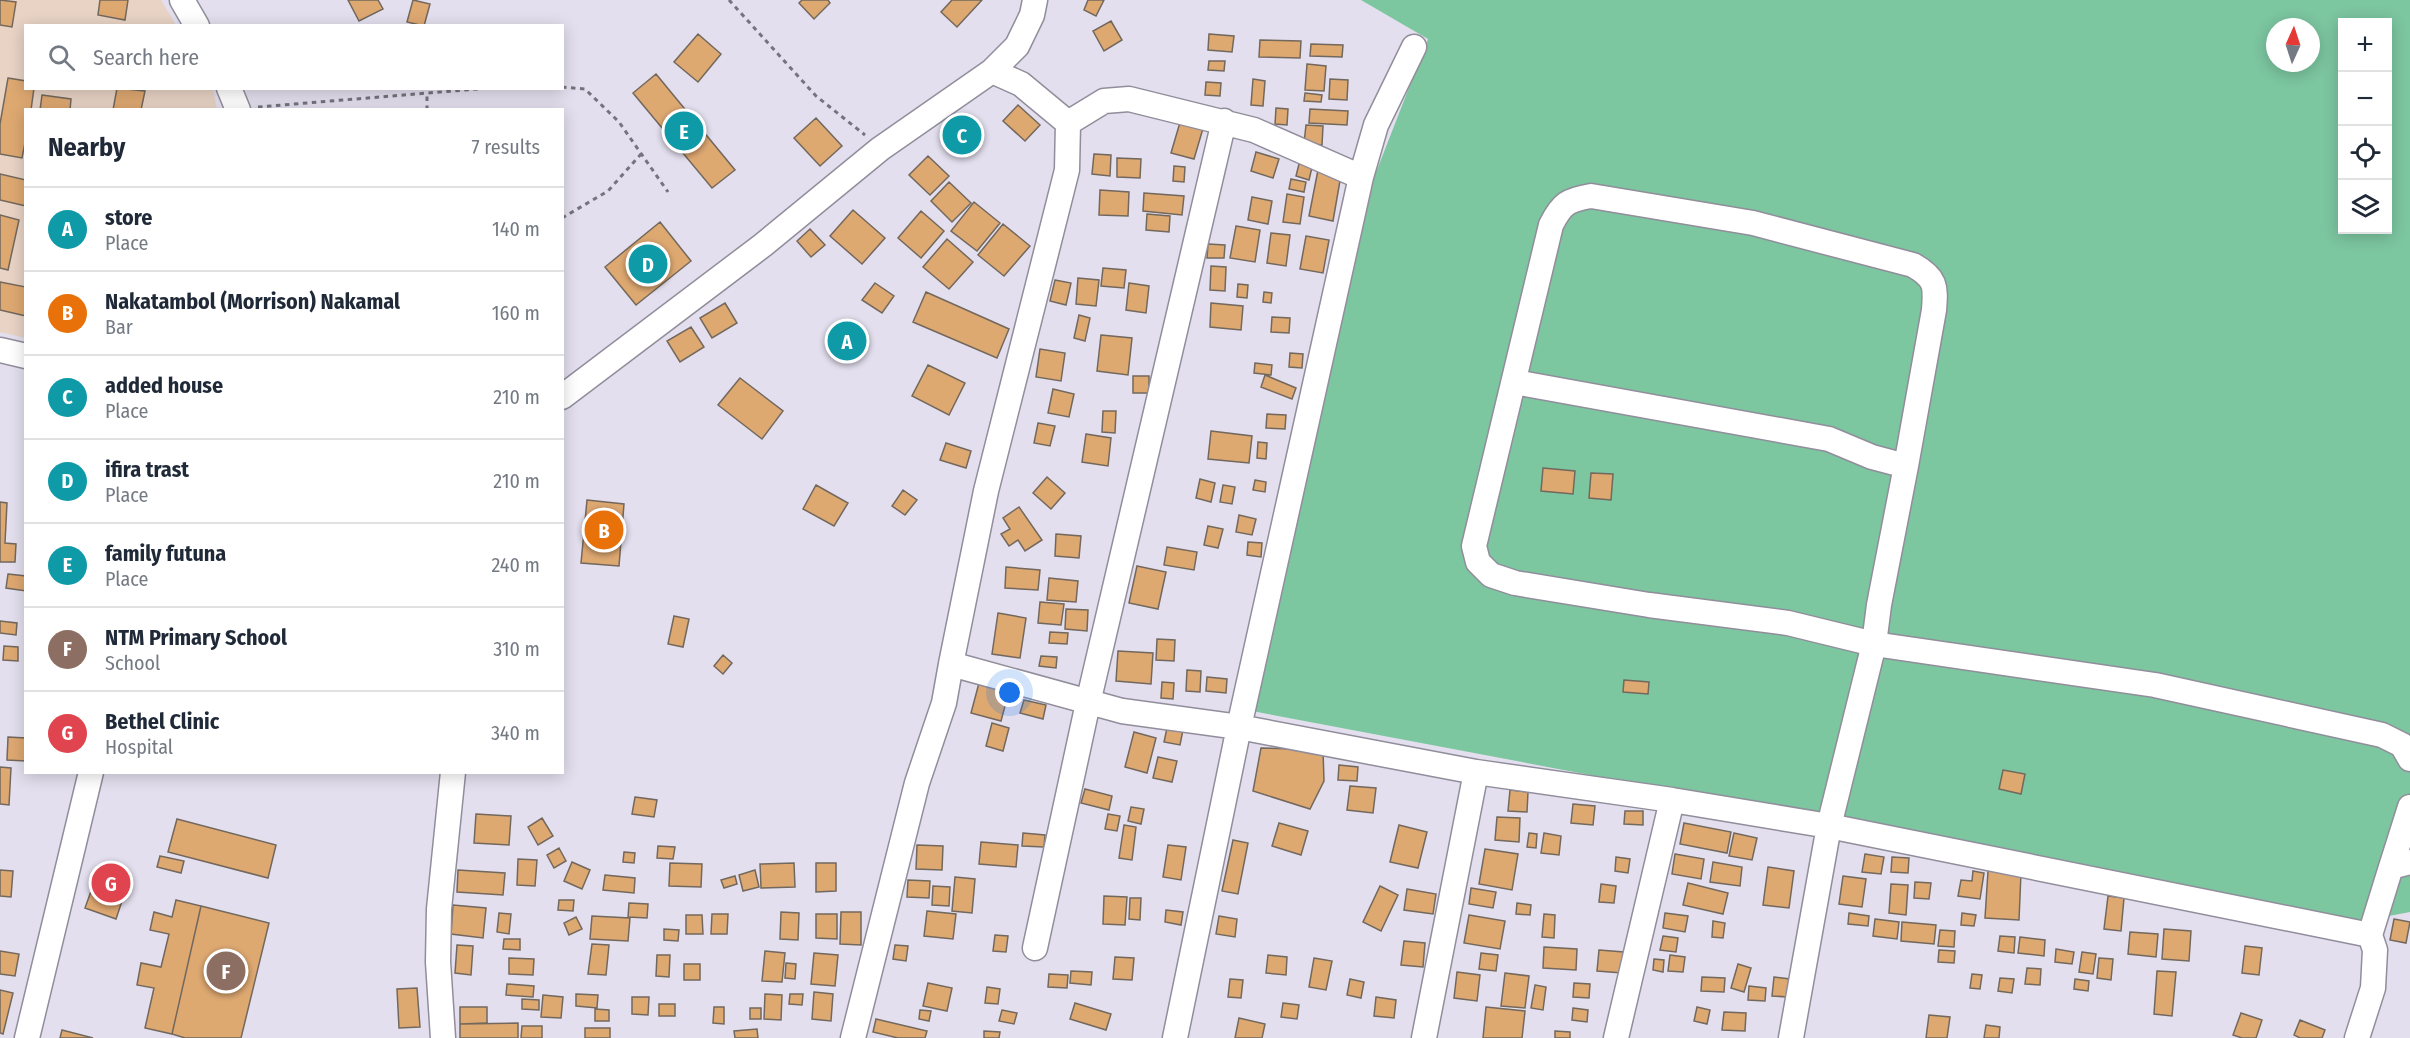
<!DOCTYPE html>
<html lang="en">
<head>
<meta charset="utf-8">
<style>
  :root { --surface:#fff; --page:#f2f2f3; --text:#1f2937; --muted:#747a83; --line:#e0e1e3; --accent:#1a73e8 }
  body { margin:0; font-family:"Fira Sans Condensed",sans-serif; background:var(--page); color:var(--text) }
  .controls { position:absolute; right:18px; top:18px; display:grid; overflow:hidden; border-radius:0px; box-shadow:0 3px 15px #0003 }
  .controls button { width:54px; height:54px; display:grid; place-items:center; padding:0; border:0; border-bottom:2px solid var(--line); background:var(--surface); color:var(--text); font:30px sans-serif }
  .compass { position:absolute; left:2266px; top:18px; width:54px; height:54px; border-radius:50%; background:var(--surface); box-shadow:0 3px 15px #0003; rotate:3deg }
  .you { position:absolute; left:1010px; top:693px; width:21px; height:21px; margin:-15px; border:4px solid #fff; border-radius:50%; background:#1a73e8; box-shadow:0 0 0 9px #1a73e833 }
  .badge { display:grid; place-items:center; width:39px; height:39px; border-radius:50%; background:var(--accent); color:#fff; font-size:20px; font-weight:700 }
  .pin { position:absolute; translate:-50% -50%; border:3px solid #fff; box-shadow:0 2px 6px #0006 }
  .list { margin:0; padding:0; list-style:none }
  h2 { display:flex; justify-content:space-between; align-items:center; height:78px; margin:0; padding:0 24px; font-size:26px }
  h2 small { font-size:20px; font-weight:400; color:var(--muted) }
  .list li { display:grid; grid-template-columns:39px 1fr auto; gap:18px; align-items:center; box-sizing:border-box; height:84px; padding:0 24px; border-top:2px solid var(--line) }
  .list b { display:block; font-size:22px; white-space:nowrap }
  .list p { margin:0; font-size:20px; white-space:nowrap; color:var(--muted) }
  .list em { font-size:20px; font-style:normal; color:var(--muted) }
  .icon { flex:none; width:33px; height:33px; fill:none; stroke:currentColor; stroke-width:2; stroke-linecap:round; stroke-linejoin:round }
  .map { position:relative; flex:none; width:2410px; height:1038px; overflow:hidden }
  .search { position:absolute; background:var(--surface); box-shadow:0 3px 15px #0003; left:24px; top:24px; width:540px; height:66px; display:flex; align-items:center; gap:15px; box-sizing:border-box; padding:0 21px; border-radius:0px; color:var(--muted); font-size:22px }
  .panel { position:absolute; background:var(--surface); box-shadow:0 3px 15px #0003; left:24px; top:108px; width:540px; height:666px; border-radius:0px }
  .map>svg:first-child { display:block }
</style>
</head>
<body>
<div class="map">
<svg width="2410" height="1038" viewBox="0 0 2410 1038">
  <rect width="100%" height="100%" fill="#e3dfee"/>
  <!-- education -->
  <path fill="#e8d3c5" d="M0 0H161L176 25 26 26V88L213 89 217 109 26 110 25 338 0 332Z"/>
  <!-- green -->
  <path fill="#7cc6a0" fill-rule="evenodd" d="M1361 0H2410V912L2362 921 1252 711 1375 175 1428 39ZM2342 22H2388V230H2342ZM2275 27H2311V63H2275Z"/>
  <!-- building -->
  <path fill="#dea871" stroke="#73685d" stroke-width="1.5" d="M0 0 16 2 12 27 0 25Z
    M100 0H128L125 20 98 15Z
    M348 0H378L383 9 359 21Z
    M413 0 430 4 424 26 407 22Z
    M802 0H828L830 3 814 19 799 3Z
    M952 0H982L957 27 941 12Z
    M1088 0H1104L1096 16 1084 10Z
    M1111 21 1122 40 1104 51 1093 31Z
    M698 34 721 54 698 82 674 62Z
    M1209 34 1234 36 1232 52 1208 50Z
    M1260 40 1301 41 1300 58 1259 57Z
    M1311 44 1343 45 1342 57 1310 56Z
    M1209 61H1225L1224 71 1208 70Z
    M1307 64 1326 66 1324 91 1305 90Z
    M656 74 735 170 712 188 633 93Z
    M8 78 26 81V88H34L31 110H26V138L22 158 0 154V124Z
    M1253 79 1265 81 1263 106 1251 105Z
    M1330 79 1348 80 1347 100 1329 99Z
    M1206 82 1221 83 1220 96 1205 95Z
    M117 88 145 91 141 110H113Z
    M1305 93 1322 95 1321 102 1304 101Z
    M42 95 71 99 70 110H40Z
    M1018 105 1040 125 1025 141 1003 121Z
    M1276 108 1288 109 1287 125 1275 124Z
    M1310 109 1348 111 1347 125 1309 123Z
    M961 116 981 137 962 155 942 133Z
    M816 118 842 146 820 166 794 138Z
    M1181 119 1204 125 1194 159 1171 153Z
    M1306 125 1323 126 1322 145 1304 143Z
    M1256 152 1279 159 1273 178 1251 171Z
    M1094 154 1111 155 1110 176 1092 174Z
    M928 156 949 176 930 195 909 175Z
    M1117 158 1141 159 1140 178 1117 177Z
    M1300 160 1313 163 1309 180 1296 176Z
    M1174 166 1185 167 1184 182 1173 181Z
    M1318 170 1341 175 1333 221 1309 216Z
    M0 174 26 180V206L0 200Z
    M1291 179 1306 182 1304 192 1289 189Z
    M949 182 971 203 952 222 931 201Z
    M1100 190 1129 192 1128 216 1099 215Z
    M1144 193 1184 196 1182 215 1143 211Z
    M1287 194 1304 197 1300 224 1283 222Z
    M1252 197 1272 201 1268 224 1248 220Z
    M974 202 1000 223 977 251 951 231Z
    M853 210 885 238 862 264 830 236Z
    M921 211 944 231 921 258 898 238Z
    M1147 214 1170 216 1169 232 1146 230Z
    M0 215 19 220 8 270 0 268Z
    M660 222 691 261 636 305 605 267Z
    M1003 224 1030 246 1004 276 978 255Z
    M1236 226 1260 230 1255 262 1230 258Z
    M810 229 825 245 811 257 797 241Z
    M1271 233 1290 235 1286 266 1267 263Z
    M1306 236 1329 240 1323 273 1300 269Z
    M947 239 973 262 949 289 923 267Z
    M1208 244 1225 245 1224 258H1207Z
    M1211 266 1226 267 1225 291 1210 290Z
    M1103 268 1126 270 1124 288 1101 286Z
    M1078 278 1099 280 1096 306 1076 304Z
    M1055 280 1071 283 1066 305 1050 301Z
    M0 282 26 287V316L0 310Z
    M875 283 894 296 882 313 862 300Z
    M1129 283 1149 286 1146 313 1126 310Z
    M1238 284 1248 285 1247 298 1237 297Z
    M926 292 1009 329 997 358 913 322Z
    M1264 292 1272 293 1271 303 1263 302Z
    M725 303 737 323 712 338 700 318Z
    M1211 303 1243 306 1241 330 1210 327Z
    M1079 315 1090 318 1085 341 1074 338Z
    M1272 317 1290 318 1289 333 1271 332Z
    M850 323 865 336 844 359 830 346Z
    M691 327 704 347 680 362 667 341Z
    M1101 335 1132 338 1128 375 1097 371Z
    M1040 349 1065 353 1061 381 1036 377Z
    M1290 353 1303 354 1302 368 1289 367Z
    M1255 363 1272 365 1271 375 1254 373Z
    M928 365 965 383 949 415 912 396Z
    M1265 375 1296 388 1292 399 1261 387Z
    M1133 376H1149V393H1133Z
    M740 378 783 411 762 439 718 405Z
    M1053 389 1074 394 1069 417 1048 413Z
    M1103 411H1116L1115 433 1102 432Z
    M1267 414 1286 415 1285 429 1266 428Z
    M1038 423 1055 426 1050 446 1034 443Z
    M1211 431 1252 436 1249 463 1208 459Z
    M1086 434 1111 438 1108 466 1082 462Z
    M1258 442 1267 443 1266 459 1257 458Z
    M946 443 971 451 966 468 940 460Z
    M1543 468 1575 471 1573 494 1541 491Z
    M1591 473 1613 474 1611 500 1589 498Z
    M1047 477 1065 493 1051 509 1033 493Z
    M1200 479 1215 483 1211 502 1196 498Z
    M1255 480 1266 482 1265 492 1253 490Z
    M816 485 848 503 834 526 803 509Z
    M1223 485 1235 487 1232 504 1220 502Z
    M903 490 917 500 905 515 892 506Z
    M587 500 624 504 619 566 581 563Z
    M0 502 7 503 5 543 16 544 15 562H0Z
    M1019 507 1042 540 1025 551 1018 540 1009 546 1001 534 1010 529 1003 518Z
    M1239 515 1256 519 1252 535 1236 532Z
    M1208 526 1223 529 1218 548 1204 545Z
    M1056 534 1081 536 1079 558 1055 556Z
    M1248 542 1262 543 1261 557 1247 555Z
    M1167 547 1197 552 1194 570 1164 565Z
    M1137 566 1166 572 1158 609 1129 603Z
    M1006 567 1040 570 1038 590 1005 588Z
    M8 574 26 576V591L6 588Z
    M1049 578 1078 581 1076 602 1047 600Z
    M1040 602 1064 604 1061 625 1038 623Z
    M1066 609 1088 610 1087 631 1065 629Z
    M998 613 1026 618 1020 658 992 654Z
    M674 616 689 619 683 647 668 644Z
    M0 621 17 623 16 635 0 633Z
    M1050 632 1068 633 1067 644 1049 643Z
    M1157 639 1175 640 1174 661 1156 660Z
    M4 646 18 647V661L3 660Z
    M1118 651 1153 653 1151 684 1116 681Z
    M723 655 732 663 723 674 714 666Z
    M1041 656 1057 657 1056 668 1039 666Z
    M1187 670 1201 671 1200 692 1186 691Z
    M1207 677 1227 679 1226 693 1206 691Z
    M1624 680 1649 682 1648 694 1623 692Z
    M1162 682 1174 683 1173 699 1161 698Z
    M979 683 1009 691 1001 721 971 713Z
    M1024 700 1046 705 1043 719 1020 713Z
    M992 723 1009 728 1003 751 986 746Z
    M1167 728 1183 730 1180 745 1164 742Z
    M1134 732 1156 738 1147 773 1125 767Z
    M8 737 26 738V761L7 760Z
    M1261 748 1323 750 1324 781 1310 809 1253 791Z
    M1158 757 1177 761 1172 782 1153 778Z
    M1339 765 1358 767 1357 781 1338 780Z
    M0 767 11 768 9 805 0 804Z
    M2003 770 2025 774 2021 794 1999 789Z
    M1350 786 1376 788 1373 813 1347 810Z
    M1085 789 1112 796 1109 810 1081 803Z
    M1510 790 1528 792 1527 812 1508 811Z
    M635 797 657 800 654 817 632 814Z
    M1573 804 1595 806 1593 825 1571 823Z
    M1131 807 1144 809 1141 824 1128 821Z
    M1625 811H1643V825L1624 824Z
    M476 814 511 816 509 845 474 843Z
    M1108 814 1120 816 1117 831 1105 829Z
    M1497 817 1520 818 1519 842 1495 840Z
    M542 818 553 836 538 845 528 827Z
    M177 819 276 845 268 878 168 852Z
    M1279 823 1308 831 1301 855 1272 846Z
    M1684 823 1731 832 1727 853 1680 844Z
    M1124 825 1136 827 1132 860 1119 858Z
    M1399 825 1427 832 1418 868 1390 862Z
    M1023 833 1045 835 1044 847 1022 846Z
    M1529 833 1537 834 1536 848 1527 847Z
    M1544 833 1561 836 1559 855 1541 853Z
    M1734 833 1757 838 1752 860 1729 856Z
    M1233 840 1248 843 1238 894 1222 891Z
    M981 842 1018 845 1016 867 979 864Z
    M917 845 943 846 942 870 916 869Z
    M1168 845 1186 847 1181 880 1163 877Z
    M658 846 675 847 673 859 657 858Z
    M559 848 566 861 554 868 547 855Z
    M1485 849 1518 854 1512 890 1479 884Z
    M624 852 635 853 634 863 623 862Z
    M1675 854 1704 859 1701 879 1672 874Z
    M1865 854 1884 857 1881 874 1862 872Z
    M160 856 184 861 181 873 157 867Z
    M1616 857 1630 859 1628 873 1615 871Z
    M1892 857 1909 858 1908 873 1891 872Z
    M518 859 537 860 535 886 517 885Z
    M572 862 590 870 582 889 564 881Z
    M1713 862 1742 867 1740 886 1710 882Z
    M670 863 702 864 701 887 669 886Z
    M794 863 795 887 761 888 760 864Z
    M816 863H836V891L816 892Z
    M100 866 130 877 116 919 85 908Z
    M1768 867 1794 871 1789 908 1763 905Z
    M0 870 13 871 11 897 0 896Z
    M458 870 505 873 503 895 457 892Z
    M755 870 759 887 743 891 739 875Z
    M1973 871 1984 873 1980 899 1958 896 1961 880 1972 881Z
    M1988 871 2021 873 2019 920 1985 918Z
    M605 875 635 878 634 893 603 890Z
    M735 876 737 884 724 888 721 880Z
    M1843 876 1866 879 1862 907 1839 904Z
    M955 877 975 879 972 913 952 911Z
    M908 880 930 881 929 898 907 897Z
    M1915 882 1931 883 1929 899 1914 898Z
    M1688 883 1728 893 1723 914 1683 905Z
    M1601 884 1616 886 1614 903 1599 902Z
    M1891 884 1908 885 1906 915 1889 913Z
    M933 886 950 887 949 906 932 905Z
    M1380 886 1398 895 1381 931 1363 922Z
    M1471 888 1496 892 1493 908 1469 904Z
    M1407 889 1436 894 1433 914 1404 910Z
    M1104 896 1127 897 1125 925 1103 924Z
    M2108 896 2124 898 2121 931 2104 929Z
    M1130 898H1141L1140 920 1129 919Z
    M176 900 201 906 172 1034 145 1028 154 988 137 985 141 963 161 967 169 934 150 930 154 912 172 917Z
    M559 900H574L573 911 558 910Z
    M629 903 648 904 647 918 628 917Z
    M1517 903 1531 905 1530 915 1516 914Z
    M453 905 486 908 483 938 451 934Z
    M201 906 269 923 241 1038H185L172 1034Z
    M1166 910 1183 912 1181 925 1165 922Z
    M927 911 956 914 953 939 924 936Z
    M781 912 799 913 798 940 780 939Z
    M841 912H861V945L840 944Z
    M499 913 511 914 509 934 497 932Z
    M1665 913 1688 916 1685 932 1663 928Z
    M1849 913 1869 916 1868 926 1848 924Z
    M1962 913 1976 915 1974 926 1961 925Z
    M712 914H728L727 934H711Z
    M816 914H837V939L816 938Z
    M1544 914 1555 915 1554 938 1542 937Z
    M686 915H702L703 934H686Z
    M1469 915 1505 921 1500 949 1464 943Z
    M592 916 630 918 628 941 590 939Z
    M1219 916 1237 919 1235 937 1216 934Z
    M576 917 582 929 569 935 564 923Z
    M1875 919 1899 922 1897 939 1873 936Z
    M2394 919 2410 922 2406 943 2390 940Z
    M1713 921 1725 923 1723 938 1712 937Z
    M1902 922 1936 925 1934 944 1901 941Z
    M664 929 679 930 678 941 664 940Z
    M2164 929 2191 931 2189 961 2162 959Z
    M1940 930 1955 931 1954 947 1938 946Z
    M2130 932 2158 934 2156 957 2128 954Z
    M995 935 1008 936 1006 952 993 951Z
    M1663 936 1678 938 1676 952 1660 950Z
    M2000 936 2015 937 2014 953 1998 951Z
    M2020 937 2045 940 2044 956 2018 953Z
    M504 939H520V950L503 949Z
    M1404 941 1425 943 1423 967 1401 965Z
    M592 944 609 945 606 975 588 974Z
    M457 945 473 946 471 975 455 973Z
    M895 945 908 946 906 961 893 959Z
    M2245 946 2262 948 2259 975 2242 973Z
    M1544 947 1577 949 1576 970 1543 968Z
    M2056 949 2074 952 2072 964 2055 962Z
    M1599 950 1624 952 1622 973 1597 971Z
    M1939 950 1955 951 1954 963 1938 962Z
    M0 951 19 954 15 976 0 974Z
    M765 951 785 953 782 982 762 981Z
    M2082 952 2096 954 2093 974 2079 972Z
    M814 953 838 955 835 986 811 984Z
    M1481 953 1498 955 1496 971 1479 969Z
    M657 955H670L669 977 656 976Z
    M1268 955 1287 957 1286 975 1266 973Z
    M1670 955 1685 957 1683 972 1668 971Z
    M1115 957 1134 958 1132 980 1113 979Z
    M509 958 534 959 533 975 509 974Z
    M1314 958 1332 961 1326 990 1309 987Z
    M2099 958 2113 959 2111 980 2097 978Z
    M1654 959 1664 960 1663 972 1653 970Z
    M786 963 796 964 795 979 785 978Z
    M684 964H700V980H684Z
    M1738 964 1751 968 1744 992 1731 988Z
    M2027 968 2041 969 2040 985 2025 984Z
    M1071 971 1092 972 1091 985 1070 983Z
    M2157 971 2176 972 2172 1016 2154 1014Z
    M1457 972 1480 975 1477 1001 1454 998Z
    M1505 973 1529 976 1525 1008 1501 1006Z
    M1049 974 1068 975 1067 988 1048 987Z
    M1972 974 1982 975 1980 989 1970 988Z
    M1702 977 1725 978 1724 992 1701 991Z
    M1774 977 1790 979 1788 997 1772 996Z
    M2000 978 2014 979 2012 993 1998 991Z
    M1230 979 1243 980 1241 998 1228 997Z
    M1350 979 1364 982 1361 998 1347 995Z
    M2075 979 2089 981 2088 991 2074 989Z
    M928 983 952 988 947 1011 923 1006Z
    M1574 983 1590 984 1589 998 1573 997Z
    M507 984 534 986 533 997 506 995Z
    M1535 985 1546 987 1543 1010 1531 1008Z
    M1749 986 1766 988 1765 1001 1748 1000Z
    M987 987 1000 989 998 1004 985 1003Z
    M417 988 420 1027 399 1028 397 989Z
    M0 990 13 993 3 1034 0 1033Z
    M814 992 833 994 831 1021 812 1019Z
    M576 994 598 995 597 1008 576 1006Z
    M765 994 782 995 781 1020 764 1019Z
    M790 994H803L802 1005 789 1004Z
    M543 995 563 997 561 1018 541 1017Z
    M632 997H649L648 1015 632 1014Z
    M1376 997 1396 1000 1394 1018 1374 1016Z
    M522 999 539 1000V1010L522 1009Z
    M1075 1003 1111 1014 1106 1030 1070 1019Z
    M1283 1003 1299 1005 1297 1019 1281 1017Z
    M659 1004H675V1016H659Z
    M460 1007H487V1023L460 1024Z
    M714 1007H724V1024L713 1023Z
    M1486 1007 1525 1011 1522 1038H1483Z
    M1697 1007 1710 1010 1707 1024 1694 1021Z
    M750 1008H761V1019H750Z
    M1573 1008 1588 1010 1587 1022 1572 1020Z
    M595 1009 609 1010V1021H595Z
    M920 1010 931 1011 929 1021 919 1019Z
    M1002 1010 1017 1013 1014 1024 999 1021Z
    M1724 1012 1746 1013 1745 1031 1722 1030Z
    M2241 1013 2262 1020 2256 1038H2242L2233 1035Z
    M1929 1015 1950 1017 1947 1038H1926Z
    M1239 1018 1265 1024 1262 1038H1235Z
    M876 1019 927 1031 925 1038H898L873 1032Z
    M2300 1020 2325 1030 2322 1038H2300L2294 1035Z
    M518 1023V1038H460V1024Z
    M1986 1025 2000 1027 1999 1038H1984Z
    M522 1026H542V1038H521Z
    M585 1028H610V1038H585Z
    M757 1029 758 1038H735L734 1031Z
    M62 1030 93 1038H60Z
    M984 1031 1000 1032 999 1038H984Z
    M1555 1031 1570 1032V1038H1555Z"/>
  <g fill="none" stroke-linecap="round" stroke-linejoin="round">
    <defs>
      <path id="minor" d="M182 0 197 26
        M229 88 238 110
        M1068 123 1104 101 1129 99 1254 130 1361 177
        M0 350 26 356
        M1514 382 1829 439 1872 457 1906 466
        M562 397 763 245 880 149 992 71 1017 46 1032 15 1035 0
        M951 664 986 491 1067 170 1068 123 1021 84 992 71
        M2391 867 2410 807
        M1035 948 1088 703 1224 121
        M27 1038 91 772
        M443 1038 438 962 439 909 453 772
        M853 1038 917 783 944 703 951 664 1122 711 1239 727 1476 772 1672 800 1829 826 2370 935
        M1175 1038 1239 727 1361 177 1376 125 1414 47
        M1424 1038 1476 772
        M1616 1038 1672 800
        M1791 1038 1829 826 1874 644 1879 605 1906 466 1934 310C1936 286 1936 278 1913 265L1753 223 1591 196C1568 200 1562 203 1551 225L1474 546 1478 562 1491 575 1515 583 1649 605 1788 623 1874 644 2155 685 2382 735 2402 745 2410 759
        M2357 1038 2373 988 2375 950 2370 935 2391 867 2410 862"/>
    </defs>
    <!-- minor casing -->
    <use href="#minor" stroke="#918d9b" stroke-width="27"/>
    <!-- path -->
    <path stroke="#75737d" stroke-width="3" stroke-dasharray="4.5 4.5" stroke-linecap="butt" d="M729 0 816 96 865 135
      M562 87 585 89 619 122 668 192
      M258 107 489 88
      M427 110V94
      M562 218 608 191 641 154"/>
    <!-- minor -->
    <use href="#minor" stroke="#fff" stroke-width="24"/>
  </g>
</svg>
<div class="controls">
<button>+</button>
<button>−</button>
<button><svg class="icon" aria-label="locate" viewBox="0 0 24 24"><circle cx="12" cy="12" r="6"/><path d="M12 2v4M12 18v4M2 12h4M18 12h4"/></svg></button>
<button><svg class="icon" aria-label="layers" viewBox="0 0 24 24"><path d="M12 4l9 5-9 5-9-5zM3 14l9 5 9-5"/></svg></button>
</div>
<svg class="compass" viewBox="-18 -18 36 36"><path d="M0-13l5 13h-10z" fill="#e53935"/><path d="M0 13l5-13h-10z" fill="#747a83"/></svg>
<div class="you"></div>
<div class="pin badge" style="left:847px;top:341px;background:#0f9aa8">A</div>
<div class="pin badge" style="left:604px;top:530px;background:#e8710a">B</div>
<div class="pin badge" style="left:962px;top:135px;background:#0f9aa8">C</div>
<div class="pin badge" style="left:648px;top:264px;background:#0f9aa8">D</div>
<div class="pin badge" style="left:684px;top:131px;background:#0f9aa8">E</div>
<div class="pin badge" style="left:226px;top:971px;background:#8d6e63">F</div>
<div class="pin badge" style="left:111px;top:883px;background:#e0444e">G</div>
<div class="search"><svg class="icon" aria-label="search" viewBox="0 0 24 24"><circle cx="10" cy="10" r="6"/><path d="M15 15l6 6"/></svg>Search here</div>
<section class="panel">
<h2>Nearby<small>7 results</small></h2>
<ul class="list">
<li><span class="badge" style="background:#0f9aa8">A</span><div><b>store</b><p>Place</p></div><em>140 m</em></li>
<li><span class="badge" style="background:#e8710a">B</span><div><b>Nakatambol (Morrison) Nakamal</b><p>Bar</p></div><em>160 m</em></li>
<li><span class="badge" style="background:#0f9aa8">C</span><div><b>added house</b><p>Place</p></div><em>210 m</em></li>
<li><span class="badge" style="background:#0f9aa8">D</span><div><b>ifira trast</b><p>Place</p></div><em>210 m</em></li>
<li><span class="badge" style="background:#0f9aa8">E</span><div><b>family futuna</b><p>Place</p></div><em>240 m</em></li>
<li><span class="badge" style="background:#8d6e63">F</span><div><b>NTM Primary School</b><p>School</p></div><em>310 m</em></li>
<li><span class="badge" style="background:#e0444e">G</span><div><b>Bethel Clinic</b><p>Hospital</p></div><em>340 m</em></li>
</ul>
</section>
</div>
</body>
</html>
